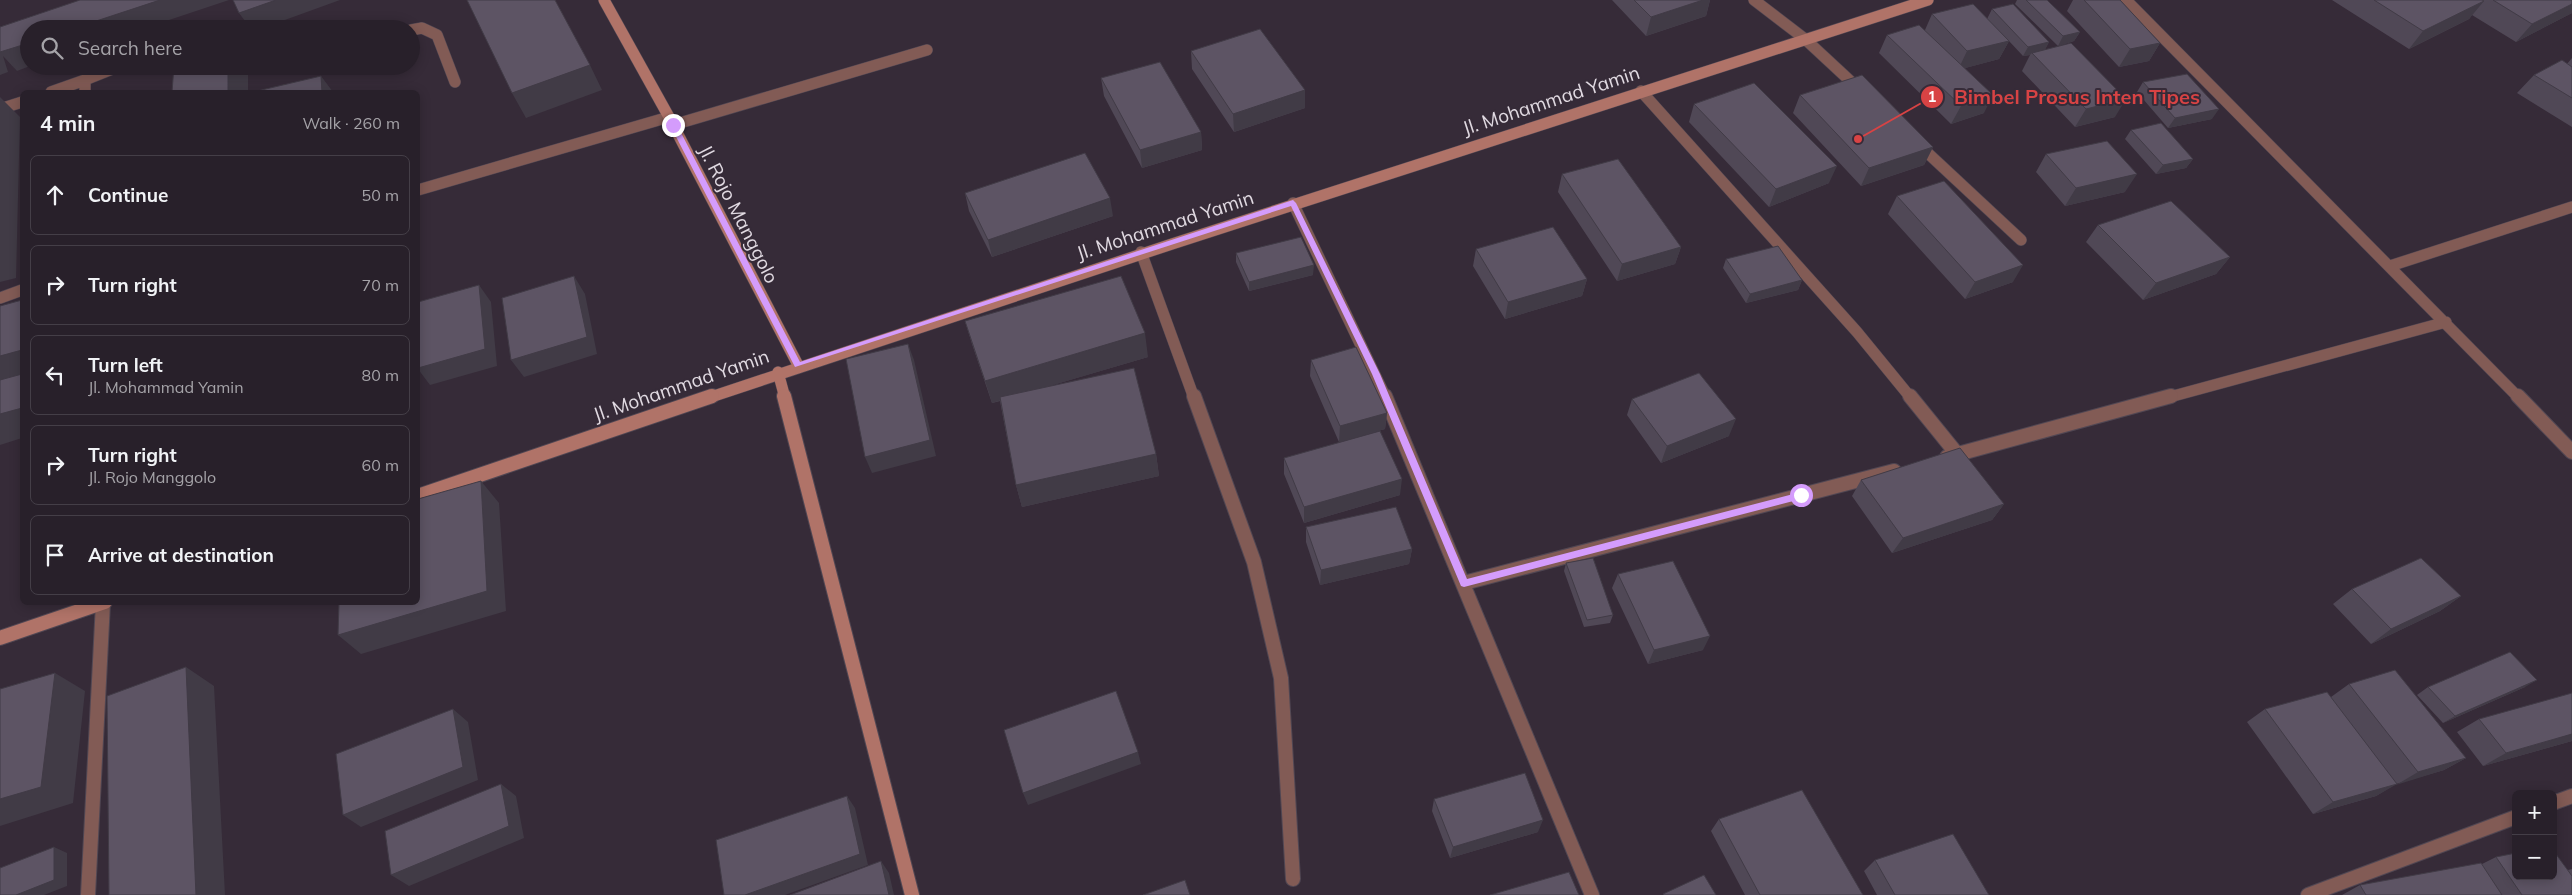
<!DOCTYPE html>
<html lang="en">
<head>
<meta charset="utf-8">
<style>
  :root { --surface:#28202a; --page:#342d36; --text:#f1f3f6; --muted:#a5a3a8; --line:#443e47 }
  body { margin:0; font-family:Mulish,sans-serif; background:var(--page); color:var(--text) }
  .controls { position:absolute; right:15px; bottom:15px; display:grid; overflow:hidden; border-radius:8px; box-shadow:0 2px 12px #0003 }
  .controls button { width:45px; height:45px; display:grid; place-items:center; padding:0; border:0; border-bottom:1px solid var(--line); background:var(--surface); color:var(--text); font:25px sans-serif }
  .stop { position:absolute; width:15px; height:15px; margin:-11px; border:4px solid #d49cfc; border-radius:50%; background:#fff }
  .stop.end { background:#d49cfc; border-color:#fff; box-shadow:0 1px 5px #0008 }
  .list { margin:0; padding:0; list-style:none }
  h2 { display:flex; justify-content:space-between; align-items:center; height:65px; margin:0; padding:0 20px; font-size:21px }
  h2 small { font-size:16px; font-weight:400; color:var(--muted) }
  .list li { display:grid; grid-template-columns:32px 1fr auto; gap:15px; align-items:center; box-sizing:border-box; height:80px; margin:0 10px 10px; padding:0 10px; border:1px solid var(--line); border-radius:8px }
  .list b { display:block; font-size:19px; white-space:nowrap }
  .list p { margin:0; font-size:16px; white-space:nowrap; color:var(--muted) }
  .list em { font-size:16px; font-style:normal; color:var(--muted) }
  .icon { flex:none; width:28px; height:28px; fill:none; stroke:currentColor; stroke-width:2; stroke-linecap:round; stroke-linejoin:round }
  .map { position:relative; flex:none; width:2572px; height:895px; overflow:hidden }
  .search { position:absolute; background:var(--surface); box-shadow:0 2px 12px #0003; left:20px; top:20px; width:400px; height:55px; display:flex; align-items:center; gap:12px; box-sizing:border-box; padding:0 18px; border-radius:28px; color:var(--muted); font-size:19px }
  .panel { position:absolute; background:var(--surface); box-shadow:0 2px 12px #0003; left:20px; top:90px; width:400px; height:515px; border-radius:8px }
  .map>svg:first-child { display:block }
</style>
</head>
<body>
<div class="map">
<svg width="2572" height="895" viewBox="0 0 2572 895">
  <rect width="100%" height="100%" fill="#362b38"/>
  <g fill="none" stroke-linecap="round" stroke-linejoin="round">
    <defs>
      <path id="lane" d="M411 30 422 28 437 35 455 82
        M51 92 85 80
        M85 92V80L120 66
        M0 109 22 102
        M673 125 927 50
        M418 190 669 117
        M0 298 22 290"/>
      <path id="street-far1" d="M1754 0 1805 39 1861 91
        M2126 0 2519 398
        M1641 91 1857 332 1911 398
        M1918 144 2021 240
        M1293 203 1386 398
        M1141 252 1194 398
        M2390 266 2572 207
        M2166 398 2446 322"/>
      <path id="street" d="M1194 396 1254 562 1281 678 1293 879
        M1385 396 1592 895
        M1910 396 1957 454
        M2518 396 2572 452
        M1947 457 2171 396
        M1464 583 1894 471
        M2553 803 2572 796
        M88 895 103 603
        M2308 895 2516 817"/>
      <path id="secondary-far1" d="M604 0 669 117 798 365
        M778 372 785 398
        M708 398 1172 244 1928 0"/>
      <path id="secondary" d="M784 396 912 895
        M418 496 712 396
        M0 638 105 602"/>
    </defs>
    <!-- lane casing -->
    <use href="#lane" stroke="#514753" stroke-width="12"/>
    <!-- street-far1 casing -->
    <use href="#street-far1" stroke="#514753" stroke-width="12"/>
    <!-- street casing -->
    <use href="#street" stroke="#514753" stroke-width="16"/>
    <!-- secondary-far1 casing -->
    <use href="#secondary-far1" stroke="#514753" stroke-width="12"/>
    <!-- secondary casing -->
    <use href="#secondary" stroke="#514753" stroke-width="16"/>
    <!-- lane -->
    <use href="#lane" stroke="#825b55" stroke-width="11"/>
    <!-- street-far1 -->
    <use href="#street-far1" stroke="#825b55" stroke-width="11"/>
    <!-- street -->
    <use href="#street" stroke="#825b55" stroke-width="14"/>
    <!-- secondary-far1 -->
    <use href="#secondary-far1" stroke="#b07368" stroke-width="11"/>
    <!-- secondary -->
    <use href="#secondary" stroke="#b07368" stroke-width="14"/>
  </g>
  <!-- wall -->
  <path fill="#504856" d="M1612 0H1710L1706 16 1646 36Z
    M2017 0H2047L2080 32 2074 41 2058 46 2015 4Z
    M2073 0H2120L2160 43 2149 61 2119 67 2067 11Z
    M2332 0H2572V13L2570 14 2516 42 2472 15 2469 19 2409 49Z
    M1992 9 2049 42 2045 49 2115 117 2075 127 2022 71 2030 55 2023 56 2009 41 1999 59 1965 68 1984 113 1951 124 1879 53 1887 35 1925 30 1932 14 1987 19Z
    M1191 51 1305 108 1234 132 1192 69Z
    M2572 58V127L2517 93 2534 75 2567 64Z
    M1101 78 1201 132 1202 150 1142 168 1104 96Z
    M2143 82 2212 119 2168 128 2137 92Z
    M1800 95 1933 147 1924 165 1861 186 1793 113Z
    M1694 104 1829 183 1769 207 1689 122Z
    M2131 130 2193 159 2186 168 2156 174 2125 139Z
    M2046 154 2125 192 2065 206 2036 172Z
    M1562 174 1681 247 1675 264 1617 281 1558 192Z
    M965 193 1113 216 992 257 969 211Z
    M1897 196 2013 282 1965 299 1888 214Z
    M2098 225 2230 257 2216 274 2143 300 2086 242Z
    M1476 249 1587 279 1582 296 1505 319 1473 266Z
    M1236 253 1313 275 1249 291 1236 262Z
    M1726 259 1802 280 1798 290 1746 303 1723 268Z
    M965 321 1148 357 1049 386 1156 454 1159 476 1022 507 1016 485 1000 401 992 403 972 344Z
    M1311 360 1387 413 1385 429 1339 442 1310 376Z
    M1632 399 1729 436 1661 463 1627 415Z
    M1284 458 1400 495 1304 523 1284 474Z
    M1861 480 2004 504 1992 520 1892 553 1852 496Z
    M1306 527 1412 549 1409 564 1320 585 1306 542Z
    M1566 563 1613 615 1610 623 1584 627 1564 571Z
    M1618 574 1703 650 1648 664 1612 588Z
    M2352 589 2461 596 2440 611 2371 644 2333 604Z
    M2349 684 2466 758 2444 770 2396 784 2376 796 2313 814 2247 722 2265 709 2331 697Z
    M2428 687H2525L2443 723 2417 695Z
    M2479 719 2572 741 2483 766 2457 732Z
    M1434 799 1538 832 1450 858 1432 811Z
    M1719 819 1863 895H1745L1711 831Z
    M2496 857 2568 870 2572 869V895H2342L2360 885 2482 864Z
    M1875 860 1989 895H1877L1864 871Z"/>
  <!-- shaded-wall -->
  <path fill="#413b46" d="M160 0H229L142 29H72Z
    M276 0H340L260 29H251L239 13Z
    M1703 0H1710L1706 16 1646 36 1651 17Z
    M2484 1 2469 19 2409 49 2423 31Z
    M2572 4V13L2570 14 2516 42 2532 24Z
    M2080 32 2074 41 2058 46 2063 36Z
    M2009 41 1999 59 1958 70 1967 51Z
    M2049 42 2044 52 2032 53 2030 55 2023 56 2028 47Z
    M29 43V66H30L17 71 3 56 8 72 0 75V48Z
    M2160 43 2149 61 2119 67 2130 49Z
    M590 65 602 90 526 118 512 93Z
    M228 66H248V92H228Z
    M321 76 333 92H322Z
    M1305 90V108L1234 132 1233 114Z
    M1993 95 1984 113 1951 124 1961 106Z
    M0 97 20 117 16 278 0 282Z
    M2126 99 2115 117 2075 127 2086 109Z
    M2219 109 2212 119 2168 128 2175 118Z
    M1201 132 1202 150 1142 168 1140 150Z
    M1933 147 1924 165 1861 186 1869 168Z
    M2193 159 2186 168 2156 174 2163 165Z
    M1837 166 1829 183 1769 207 1776 189Z
    M2137 174 2125 192 2065 206 2076 188Z
    M1110 198 1113 216 992 257 988 240Z
    M1681 247 1675 264 1617 281 1622 264Z
    M2230 257 2216 274 2143 300 2156 283Z
    M1314 265 1313 275 1249 291V282Z
    M2023 265 2013 282 1965 299 1975 282Z
    M574 276 585 294 597 354 524 377 511 360Z
    M1587 279 1582 296 1505 319 1508 302Z
    M1802 280 1798 290 1746 303 1750 294Z
    M479 285 491 302 497 366 430 385 418 369V368Z
    M1145 333 1148 357 992 403 985 381Z
    M908 344 914 360 936 456 872 473 865 457Z
    M22 350V380L0 386V356Z
    M22 408V438L0 445V414Z
    M1387 413 1385 429 1339 442 1340 426Z
    M1736 419 1729 436 1661 463 1667 446Z
    M1156 454 1159 476 1022 507 1016 485Z
    M1402 479 1400 495 1304 523V507Z
    M481 481 499 503 506 611 361 654 338 635Z
    M2004 504 1992 520 1892 553 1903 538Z
    M1412 549 1409 564 1320 585 1321 570Z
    M2461 596 2440 611 2371 644 2391 629Z
    M1710 636 1703 650 1648 664 1654 650Z
    M186 667 214 686 225 895H196Z
    M55 673 85 691 73 803 0 826V799Z
    M2537 680 2525 687 2443 723 2455 716Z
    M453 709 468 722 478 780 361 827 343 815Z
    M2572 734V741L2483 766 2506 753Z
    M1138 752 1141 764 1028 805 1023 793Z
    M2466 758 2444 770 2396 785 2418 772Z
    M501 784 516 796 524 838 409 886 391 875Z
    M2397 784 2376 796 2313 814 2333 802Z
    M847 796 855 808 868 865 785 895H745Z
    M1543 820 1538 832 1450 858 1453 847Z
    M54 847 67 853V886L44 895H16Z
    M881 861 889 873 894 895H889Z"/>
  <!-- building -->
  <path fill="#5d5464" stroke="#413b46" d="M80 0H160L72 29H29V43L0 52V27Z
    M233 0H276L239 13Z
    M467 0H555L590 65 512 93Z
    M1634 0H1703L1651 17Z
    M2026 0H2047L2080 32 2063 36Z
    M2084 0H2120L2160 43 2130 49Z
    M2374 0H2482L2484 1 2423 31Z
    M2493 0H2572V4L2532 24Z
    M1973 4 2009 41 1967 51 1932 14Z
    M2013 4 2049 42 2028 47 1992 9Z
    M1919 25 1993 95 1961 106 1887 35Z
    M1260 29 1305 90 1233 114 1191 51Z
    M2071 43 2126 99 2086 109 2032 53Z
    M2562 60 2572 67V98L2534 75Z
    M1160 62 1201 132 1140 150 1101 78Z
    M174 66H228V92H172Z
    M2187 74 2219 109 2175 118 2143 82Z
    M1862 75 1933 147 1869 168 1800 95Z
    M321 76 322 92H253Z
    M1754 83 1837 166 1776 189 1694 104Z
    M2161 123 2193 159 2163 165 2131 130Z
    M2107 141 2137 174 2076 188 2046 154Z
    M1085 153 1110 198 988 240 965 193Z
    M1618 159 1681 247 1622 264 1562 174Z
    M1944 181 2023 265 1975 282 1897 196Z
    M2171 201 2230 257 2156 283 2098 225Z
    M1553 227 1587 279 1508 302 1476 249Z
    M1301 237 1314 265 1249 282 1236 253Z
    M1778 246 1802 280 1750 294 1726 259Z
    M574 276 587 337 511 360 502 298Z
    M1121 276 1145 333 985 381 965 321Z
    M479 285 485 349 418 368V302Z
    M22 300V350L0 356V306Z
    M908 344 930 440 865 457 846 359Z
    M1356 347 1387 413 1340 426 1311 360Z
    M1134 368 1156 454 1016 485 1000 397Z
    M1699 373 1736 419 1667 446 1632 399Z
    M22 374V408L0 414V380Z
    M1380 431 1402 479 1304 507 1284 458Z
    M1960 448 2004 504 1903 538 1861 480Z
    M481 481 487 591 338 635 339 602H418V499Z
    M1396 507 1412 549 1321 570 1306 527Z
    M1593 558 1613 615 1587 620 1566 563Z
    M2421 558 2461 596 2391 629 2352 589Z
    M1673 561 1710 636 1654 650 1618 574Z
    M2510 652 2537 680 2455 716 2428 687Z
    M186 667 196 895H109L107 696Z
    M2395 670 2466 758 2418 772 2349 684Z
    M55 673 41 787 0 799V689Z
    M1116 691 1138 752 1023 793 1004 730Z
    M2327 692 2397 784 2333 802 2265 709Z
    M2572 693V734L2506 753 2479 719Z
    M453 709 463 767 343 815 336 754Z
    M1525 773 1543 820 1453 847 1434 799Z
    M501 784 509 826 391 875 385 831Z
    M1802 790 1863 895H1760L1719 819Z
    M847 796 860 854 745 895H724L716 840Z
    M1953 834 1989 895H1895L1875 860Z
    M54 847V880L16 895H0V868Z
    M2553 850 2572 876V895H2522L2496 857 2516 853V876H2553Z
    M881 861 889 895H790Z
    M2481 863 2502 895H2366L2360 885Z
    M1569 872 1579 895H1490Z
    M1704 875 1716 895H1664L1663 894Z
    M1185 880 1190 895H1143Z"/>
  <!-- route -->
  <path fill="#d49cfc" d="M673 123 677 125 800 362 1293 200 1296 203 1380 374 1467 579 1801 492 1805 495 1801 499 1464 587 1461 586 1372 374 1291 206 795 367 670 125Z"/>
  <g text-anchor="middle" dominant-baseline="central" stroke-width="4" stroke-linejoin="round" paint-order="stroke">
    <!-- street labels -->
    <g font-size="19" fill="#e1dae2" stroke="#362b38">
      <text transform="translate(1551 100) rotate(-18)">Jl. Mohammad Yamin</text>
      <text transform="translate(739 214) rotate(63)">Jl. Rojo Manggolo</text>
      <text transform="translate(1165 225) rotate(-18)">Jl. Mohammad Yamin</text>
      <text transform="translate(681 385) rotate(-19)">Jl. Mohammad Yamin</text>
    </g>
  </g>
  <!-- callouts -->
  <path fill="none" stroke="#d84344" stroke-width="2" d="M1858 139L1932 97"/>
  <g fill="#d84344" stroke="#362b38" stroke-width="2">
    <circle cx="1858" cy="139" r="5"/>
    <circle cx="1932" cy="97" r="12"/>
  </g>
  <g font-size="15" text-anchor="middle" font-weight="bold" fill="#fff">
    <text x="1932" y="102">1</text>
  </g>
  <g font-size="20" text-anchor="middle" font-weight="bold" fill="#d84344" stroke="#362b38" stroke-width="4" stroke-linejoin="round" paint-order="stroke">
    <text x="2077" y="104">Bimbel Prosus Inten Tipes</text>
  </g>
</svg>
<div class="controls">
<button>+</button>
<button>−</button>
</div>
<div class="stop" style="left:1801px;top:495px"></div>
<div class="stop end" style="left:673px;top:125px"></div>
<div class="search"><svg class="icon" aria-label="search" viewBox="0 0 24 24"><circle cx="10" cy="10" r="6"/><path d="M15 15l6 6"/></svg>Search here</div>
<section class="panel">
<h2>4 min<small>Walk · 260 m</small></h2>
<ul class="list">
<li><svg class="icon" aria-label="ahead" viewBox="0 0 24 24"><path d="M12 20V5M6 11l6-6 6 6"/></svg><div><b>Continue</b></div><em>50 m</em></li>
<li><svg class="icon" aria-label="right" viewBox="0 0 24 24"><path d="M7 20v-9h11M14 6l5 5-5 5"/></svg><div><b>Turn right</b></div><em>70 m</em></li>
<li><svg class="icon" aria-label="left" viewBox="0 0 24 24"><path d="M17 20v-9H6M10 6l-5 5 5 5"/></svg><div><b>Turn left</b><p>Jl. Mohammad Yamin</p></div><em>80 m</em></li>
<li><svg class="icon" aria-label="right" viewBox="0 0 24 24"><path d="M7 20v-9h11M14 6l5 5-5 5"/></svg><div><b>Turn right</b><p>Jl. Rojo Manggolo</p></div><em>60 m</em></li>
<li><svg class="icon" aria-label="arrive" viewBox="0 0 24 24"><path d="M6 21V4h12l-3 4 3 4H6"/></svg><div><b>Arrive at destination</b></div></li>
</ul>
</section>
</div>
</body>
</html>
